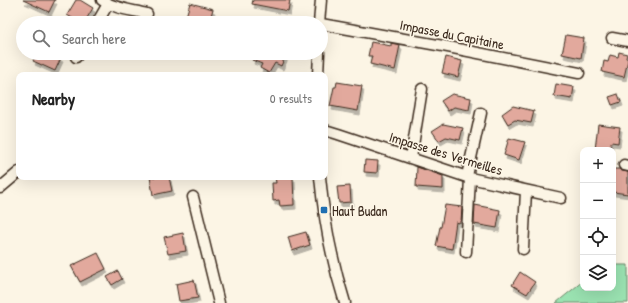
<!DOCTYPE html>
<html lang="en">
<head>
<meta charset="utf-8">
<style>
  :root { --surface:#fff; --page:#f2f2f2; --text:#222; --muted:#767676; --line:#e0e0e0 }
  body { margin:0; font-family:"Patrick Hand",sans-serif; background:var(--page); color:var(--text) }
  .controls { position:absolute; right:12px; bottom:12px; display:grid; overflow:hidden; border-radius:8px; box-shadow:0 4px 16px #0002 }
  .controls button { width:36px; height:36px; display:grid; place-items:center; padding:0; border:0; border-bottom:1px solid var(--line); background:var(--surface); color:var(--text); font:20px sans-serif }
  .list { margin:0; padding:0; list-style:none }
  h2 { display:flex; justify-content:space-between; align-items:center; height:52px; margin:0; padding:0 16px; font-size:17px }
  h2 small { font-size:13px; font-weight:400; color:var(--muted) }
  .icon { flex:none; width:22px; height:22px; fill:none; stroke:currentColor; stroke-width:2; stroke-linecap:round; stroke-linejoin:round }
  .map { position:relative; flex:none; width:628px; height:303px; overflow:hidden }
  .search { position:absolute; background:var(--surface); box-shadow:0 4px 16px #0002; left:16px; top:16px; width:312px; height:44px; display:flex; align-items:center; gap:10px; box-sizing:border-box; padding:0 14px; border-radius:22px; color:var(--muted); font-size:15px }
  .panel { position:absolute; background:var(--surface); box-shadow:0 4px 16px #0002; left:16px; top:72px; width:312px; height:108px; border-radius:8px }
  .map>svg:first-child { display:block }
</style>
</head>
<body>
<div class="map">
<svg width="628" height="303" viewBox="0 0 628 303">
  <defs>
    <filter id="shadow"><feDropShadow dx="2" dy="4" stdDeviation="0" flood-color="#0004"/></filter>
  </defs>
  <rect width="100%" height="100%" fill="#fcf5e5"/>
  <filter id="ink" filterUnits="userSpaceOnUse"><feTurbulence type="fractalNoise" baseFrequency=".025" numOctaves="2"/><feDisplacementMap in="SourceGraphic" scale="8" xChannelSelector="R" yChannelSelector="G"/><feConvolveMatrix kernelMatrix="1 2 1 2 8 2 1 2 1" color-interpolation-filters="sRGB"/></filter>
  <g filter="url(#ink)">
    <!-- green -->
    <path fill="#9ae2b1" stroke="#6a8668" d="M613 265H628V303H556L583 281V288H613Z"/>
    <!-- building -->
    <path fill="#e2a99d" stroke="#3b2a1e" filter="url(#shadow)" d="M23 0H55L49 12Z
      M76 0H80L93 8 84 23H81L67 15Z
      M253 0H290L288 11 252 4Z
      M190 3 213 9 209 23H184Z
      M566 35 584 38 581 58 562 54Z
      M371 42 391 46V43L400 45 395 70 370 64 372 56H368Z
      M619 52 627 54 626 58 628 59V60L624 77 602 72 604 61 608 62 610 55 618 57Z
      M37 53H50L61 58 55 71 33 61Z
      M255 53H287L281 66 275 63 269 73 260 68 262 64 252 60Z
      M446 57 462 61 458 77 442 73Z
      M337 82 362 86 358 111 330 106 334 87H336Z
      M556 84 574 87 572 99 554 96Z
      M452 94 471 98 469 110 454 107 448 111 441 101Z
      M618 94 621 102 612 105 609 97Z
      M513 106 534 111 531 123 515 120 508 124 502 114Z
      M443 124 463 128 460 140 446 137 439 141 432 131Z
      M598 124 620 127 618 143 611 142 610 150H595Z
      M509 138 525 142 519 160 504 155Z
      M365 160 378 161 377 173 364 172Z
      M417 167 443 176V189L416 187Z
      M613 169H619L622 171 628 172V194L613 192Z
      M150 177H169L172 191 153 195Z
      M275 177H293L294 205 280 206 279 200 273 201 272 183H276Z
      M350 186 351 202 339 203 337 187Z
      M445 205 462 207 461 222H459V223L456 222 452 249 436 246 440 227H441Z
      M475 205 500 210 497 228 474 224Z
      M306 232 310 245 292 251 288 237Z
      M183 233 186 251 168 254 164 237Z
      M98 253 106 269 80 282 71 266Z
      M118 271 122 279 112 285 107 277Z
      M520 272 535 282 527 294 512 285Z
      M194 280 198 298 179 301 176 284Z"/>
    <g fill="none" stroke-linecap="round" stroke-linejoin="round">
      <defs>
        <path id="minor" d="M102 0C115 9 132 10 147 14
          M97 23 108 4
          M319 23 321 0
          M321 24 443 46 579 73
          M612 38 628 41
          M76 57 79 53
          M318 75 319 53
          M325 130 338 134 470 178 561 198
          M411 158 422 89
          M624 165 628 166
          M467 176 481 113
          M320 177C324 220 332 262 345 303
          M0 188 19 172
          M193 197 219 303
          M523 249 526 191
          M466 252 470 178"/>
      </defs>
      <!-- minor casing -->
      <use href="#minor" stroke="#3b2a1e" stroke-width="13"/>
      <!-- minor -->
      <use href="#minor" stroke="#fcf5e5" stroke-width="10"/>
    </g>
  </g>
  <!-- markers -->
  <rect fill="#1f6fb2" stroke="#fcf5e5" stroke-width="1.5" x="320" y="206" width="8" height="8" rx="2"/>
  <g text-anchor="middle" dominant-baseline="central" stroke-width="3.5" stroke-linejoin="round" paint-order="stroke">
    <!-- street labels -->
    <g font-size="14" fill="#3b2a1e" stroke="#fcf5e5">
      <text transform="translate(452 34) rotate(11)">Impasse du Capitaine</text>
      <text transform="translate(446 153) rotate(17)">Impasse des Vermeilles</text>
    </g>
    <!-- poi labels -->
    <g font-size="14" fill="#3b2a1e" stroke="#fcf5e5" text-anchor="start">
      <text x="332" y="210">Haut Budan</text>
    </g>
  </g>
</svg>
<div class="controls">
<button>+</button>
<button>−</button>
<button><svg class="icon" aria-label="locate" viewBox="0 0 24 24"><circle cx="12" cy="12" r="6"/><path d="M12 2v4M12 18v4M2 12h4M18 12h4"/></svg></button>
<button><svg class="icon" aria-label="layers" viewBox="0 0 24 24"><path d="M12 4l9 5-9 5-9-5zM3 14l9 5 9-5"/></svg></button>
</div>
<div class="search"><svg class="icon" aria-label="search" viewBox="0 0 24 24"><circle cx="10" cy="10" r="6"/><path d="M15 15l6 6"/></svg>Search here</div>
<section class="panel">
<h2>Nearby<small>0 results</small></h2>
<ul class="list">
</ul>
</section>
</div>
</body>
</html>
